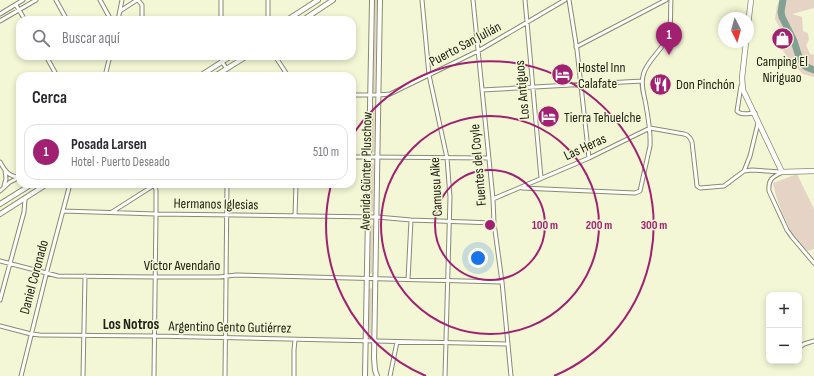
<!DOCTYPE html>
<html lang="es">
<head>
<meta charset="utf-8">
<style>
  :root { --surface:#fff; --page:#f2f2f3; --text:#2b2b33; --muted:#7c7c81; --line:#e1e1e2; --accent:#a22071 }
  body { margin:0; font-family:"Sofia Sans Condensed",sans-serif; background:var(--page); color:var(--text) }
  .controls { position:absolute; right:12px; bottom:12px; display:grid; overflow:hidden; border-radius:8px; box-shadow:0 2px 6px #0003 }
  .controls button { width:36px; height:36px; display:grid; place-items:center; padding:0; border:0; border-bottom:1px solid var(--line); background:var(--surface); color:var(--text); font:20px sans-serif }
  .compass { position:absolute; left:718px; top:12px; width:36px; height:36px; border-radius:50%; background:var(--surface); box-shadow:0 2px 6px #0003; rotate:174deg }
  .you { position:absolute; left:478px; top:258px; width:14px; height:14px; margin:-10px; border:3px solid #fff; border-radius:50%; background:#1a73e8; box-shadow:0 0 0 6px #1a73e833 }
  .badge { display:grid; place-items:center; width:26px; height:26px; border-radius:50%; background:var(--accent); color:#fff; font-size:13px; font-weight:700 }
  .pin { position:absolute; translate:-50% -33px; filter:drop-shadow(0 1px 2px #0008) }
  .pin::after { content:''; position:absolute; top:21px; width:14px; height:12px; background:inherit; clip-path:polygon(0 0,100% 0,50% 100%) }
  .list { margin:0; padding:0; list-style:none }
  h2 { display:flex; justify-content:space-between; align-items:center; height:52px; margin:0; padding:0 16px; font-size:17px }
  h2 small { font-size:13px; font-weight:400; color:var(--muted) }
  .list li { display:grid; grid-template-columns:26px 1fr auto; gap:12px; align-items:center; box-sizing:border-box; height:56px; margin:0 8px 8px; padding:0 8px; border:1px solid var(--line); border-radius:12px }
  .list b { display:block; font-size:15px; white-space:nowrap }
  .list p { margin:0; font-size:13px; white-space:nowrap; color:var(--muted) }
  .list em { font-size:13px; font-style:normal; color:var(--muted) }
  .icon { flex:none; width:22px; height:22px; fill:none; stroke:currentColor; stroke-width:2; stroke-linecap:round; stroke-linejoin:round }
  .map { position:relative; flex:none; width:814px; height:376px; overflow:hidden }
  .search { position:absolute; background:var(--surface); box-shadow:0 2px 6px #0003; left:16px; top:16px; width:340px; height:44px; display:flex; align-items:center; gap:10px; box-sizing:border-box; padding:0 14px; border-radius:12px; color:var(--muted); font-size:15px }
  .panel { position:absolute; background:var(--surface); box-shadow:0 2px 6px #0003; left:16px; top:72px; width:340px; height:116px; border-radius:12px }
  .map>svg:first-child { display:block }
</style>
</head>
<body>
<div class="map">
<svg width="814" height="376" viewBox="0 0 814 376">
  <rect width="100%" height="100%" fill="#f3f7d5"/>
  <!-- green -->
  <path fill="#e5d4c5" d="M375 0H377L375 91 374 92H373Z
    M779 0H814V8L792 14 802 17 803 31 808 33 809 40 806 45 810 54 814 55V77L803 74 792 63 783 51 787 42 775 19 777 6Z
    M374 105 375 106 374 151V152H372L373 106Z
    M373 163 374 164 373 211 372 212H371L372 164Z
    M797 174 814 209V249L808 251C805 249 802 246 799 243 788 230 776 200 773 183Z
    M371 224 373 225 372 273 371 274 370 273Z
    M371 288 372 289 371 333 370 334H369V289Z"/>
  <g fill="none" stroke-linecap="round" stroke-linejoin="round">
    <!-- river -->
    <path stroke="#83a192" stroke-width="7" d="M783 0 781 12 782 17 794 41 799 57 805 66 809 68 814 70"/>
    <defs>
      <path id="minor" d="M56 0 67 20
        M100 0 111 20
        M138 0 142 5V20
        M221 0V20
        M268 0V20
        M422 0 429 75 447 158 450 197 445 376
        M473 0 493 199 494 223 502 282 511 376
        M525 0 541 178
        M569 0 577 50 589 158
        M16 5 25 20
        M120 11 137 0
        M0 14 23 0
        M118 20 122 0
        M0 21 36 0
        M576 47 666 0
        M46 56 57 76
        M221 56 222 62 227 69
        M275 56 288 76
        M105 76 110 56
        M741 86 737 111C741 116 749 113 755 113
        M482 90 642 81
        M352 95H379L390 94 478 51 565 0
        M352 157H369L489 158
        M0 162C5 171 9 177 20 177
        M744 171 750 156 758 123
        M781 173C772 177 768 180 769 191L787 230 792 237 814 263
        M4 186 6 179 5 170
        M522 188 635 193 640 191 650 146C651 131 648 116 645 100 643 92 641 84 643 76 645 63 662 50 668 37 672 26 670 12 671 0
        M0 191 10 182 18 178
        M493 199 589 158 650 128 684 134 687 135 690 138 692 142 697 186 700 188 724 186 744 171 752 170 782 172
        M63 211 156 214 377 217 411 220 494 223
        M112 212 156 184
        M295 216 296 184
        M0 261 58 276 155 277H219L236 275 502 282
        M408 280 411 220
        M0 300 24 212 25 199
        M0 326 31 334 40 335 154 336 508 344
        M799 348 804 344 814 341
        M21 376 48 267 70 184
        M83 376 85 276
        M154 376 156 214V190L154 184
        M225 376C226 312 226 248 227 184
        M294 376V350L295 340
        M390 376 397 342"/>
      <path id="tertiary" d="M287 20 318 0
        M303 20 333 0
        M200 76 231 56
        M215 76 247 56
        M0 204 32 184
        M0 214 47 184
        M365 376 372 0
        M377 376 375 370 374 358 380 0"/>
      <path id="secondary" d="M748 25 751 0
        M746 42 742 78 743 90 782 172 814 171"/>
    </defs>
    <!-- minor casing -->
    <use href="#minor" stroke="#888c6c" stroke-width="5"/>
    <!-- tertiary casing -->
    <use href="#tertiary" stroke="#888c6c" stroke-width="6"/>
    <!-- secondary casing -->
    <use href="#secondary" stroke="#888c6c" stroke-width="6"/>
    <!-- minor -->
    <use href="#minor" stroke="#fff" stroke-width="3"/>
    <!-- tertiary -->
    <use href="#tertiary" stroke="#fff" stroke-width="4"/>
    <!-- secondary -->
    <use href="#secondary" stroke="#fff" stroke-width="4.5"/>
  </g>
  <!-- distance rings -->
  <g fill="none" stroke="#a22071" stroke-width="2">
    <circle cx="490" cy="225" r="55"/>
    <circle cx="490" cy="225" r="109"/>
    <path d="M426 376A164 164 0 0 1 331 185M352 136A164 164 0 1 1 554 376"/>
  </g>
  <!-- icons -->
  <defs>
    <symbol id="shop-disc" viewBox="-11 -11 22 22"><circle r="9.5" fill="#a22071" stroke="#f3f7d5"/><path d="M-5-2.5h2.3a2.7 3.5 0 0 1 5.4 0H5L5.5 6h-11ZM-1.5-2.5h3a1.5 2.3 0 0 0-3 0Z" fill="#fff"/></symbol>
    <symbol id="hotel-disc" viewBox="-11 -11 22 22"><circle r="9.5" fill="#a22071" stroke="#f3f7d5"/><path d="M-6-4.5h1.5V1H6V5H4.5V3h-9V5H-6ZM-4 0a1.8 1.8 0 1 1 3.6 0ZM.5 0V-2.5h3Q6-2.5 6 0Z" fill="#fff"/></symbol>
    <symbol id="restaurant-disc" viewBox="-11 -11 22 22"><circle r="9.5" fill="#a22071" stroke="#f3f7d5"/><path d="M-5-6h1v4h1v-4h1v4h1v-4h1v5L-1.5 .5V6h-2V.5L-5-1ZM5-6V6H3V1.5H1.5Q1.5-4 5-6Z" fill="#fff"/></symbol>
  </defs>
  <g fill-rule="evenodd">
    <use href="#shop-disc" x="770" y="26" width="25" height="25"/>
    <use href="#hotel-disc" x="550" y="62" width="25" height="25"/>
    <use href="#restaurant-disc" x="648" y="72" width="25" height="25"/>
    <use href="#hotel-disc" x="536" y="104" width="25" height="25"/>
  </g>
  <g text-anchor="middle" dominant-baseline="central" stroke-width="3" stroke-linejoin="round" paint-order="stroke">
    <!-- street labels -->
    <g font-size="14" fill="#212316" stroke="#f3f7d5">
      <text transform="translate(465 44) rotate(-28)">Puerto San Julián</text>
      <text transform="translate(522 90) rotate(-95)">Los Antiguos</text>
      <text transform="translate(585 147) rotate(-25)">Las Heras</text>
      <text transform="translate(478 165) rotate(-95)">Fuentes del Coyle</text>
      <text transform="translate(366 171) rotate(-89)">Avenida Günter Pluschow</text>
      <text transform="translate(436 187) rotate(-93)">Camusu Aike</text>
      <text transform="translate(216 204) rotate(1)">Hermanos Iglesias</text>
      <text x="182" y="265">Víctor Avendaño</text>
      <text transform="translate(34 277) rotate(-75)">Daniel Coronado</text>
      <text transform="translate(230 327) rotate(1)">Argentino Gento Gutiérrez</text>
    </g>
    <!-- poi labels -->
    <g font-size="14" fill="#212316" stroke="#f3f7d5" text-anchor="start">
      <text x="782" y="61" text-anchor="middle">Camping El<tspan x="782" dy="16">Niriguao</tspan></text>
      <text x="578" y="67">Hostel Inn<tspan x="578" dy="16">Calafate</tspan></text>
      <text x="676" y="84">Don Pinchón</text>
      <text x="564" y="117">Tierra Tehuelche</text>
    </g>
    <!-- neighbourhood labels -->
    <g font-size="15" font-weight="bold" fill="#212316" stroke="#f3f7d5">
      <text x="131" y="324">Los Notros</text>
    </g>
  </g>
  <circle cx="490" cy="225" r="6" fill="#a22071" stroke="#f3f7d5" stroke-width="2"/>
  <g font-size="12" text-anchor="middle" font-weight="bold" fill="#a22071" stroke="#f3f7d5" stroke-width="3" stroke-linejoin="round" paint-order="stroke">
    <text x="545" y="229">100 m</text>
    <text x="599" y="229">200 m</text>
    <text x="654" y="229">300 m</text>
  </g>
</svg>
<div class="controls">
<button>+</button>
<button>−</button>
</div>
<svg class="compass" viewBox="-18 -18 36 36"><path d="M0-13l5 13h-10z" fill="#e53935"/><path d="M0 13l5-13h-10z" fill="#7c7c81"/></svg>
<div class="you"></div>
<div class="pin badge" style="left:669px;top:55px">1</div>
<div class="search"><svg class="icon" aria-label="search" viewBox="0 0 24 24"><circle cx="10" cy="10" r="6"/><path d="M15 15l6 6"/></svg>Buscar aquí</div>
<section class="panel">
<h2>Cerca<small></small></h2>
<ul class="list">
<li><span class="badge">1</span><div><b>Posada Larsen</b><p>Hotel · Puerto Deseado</p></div><em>510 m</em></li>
</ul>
</section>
</div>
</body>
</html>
